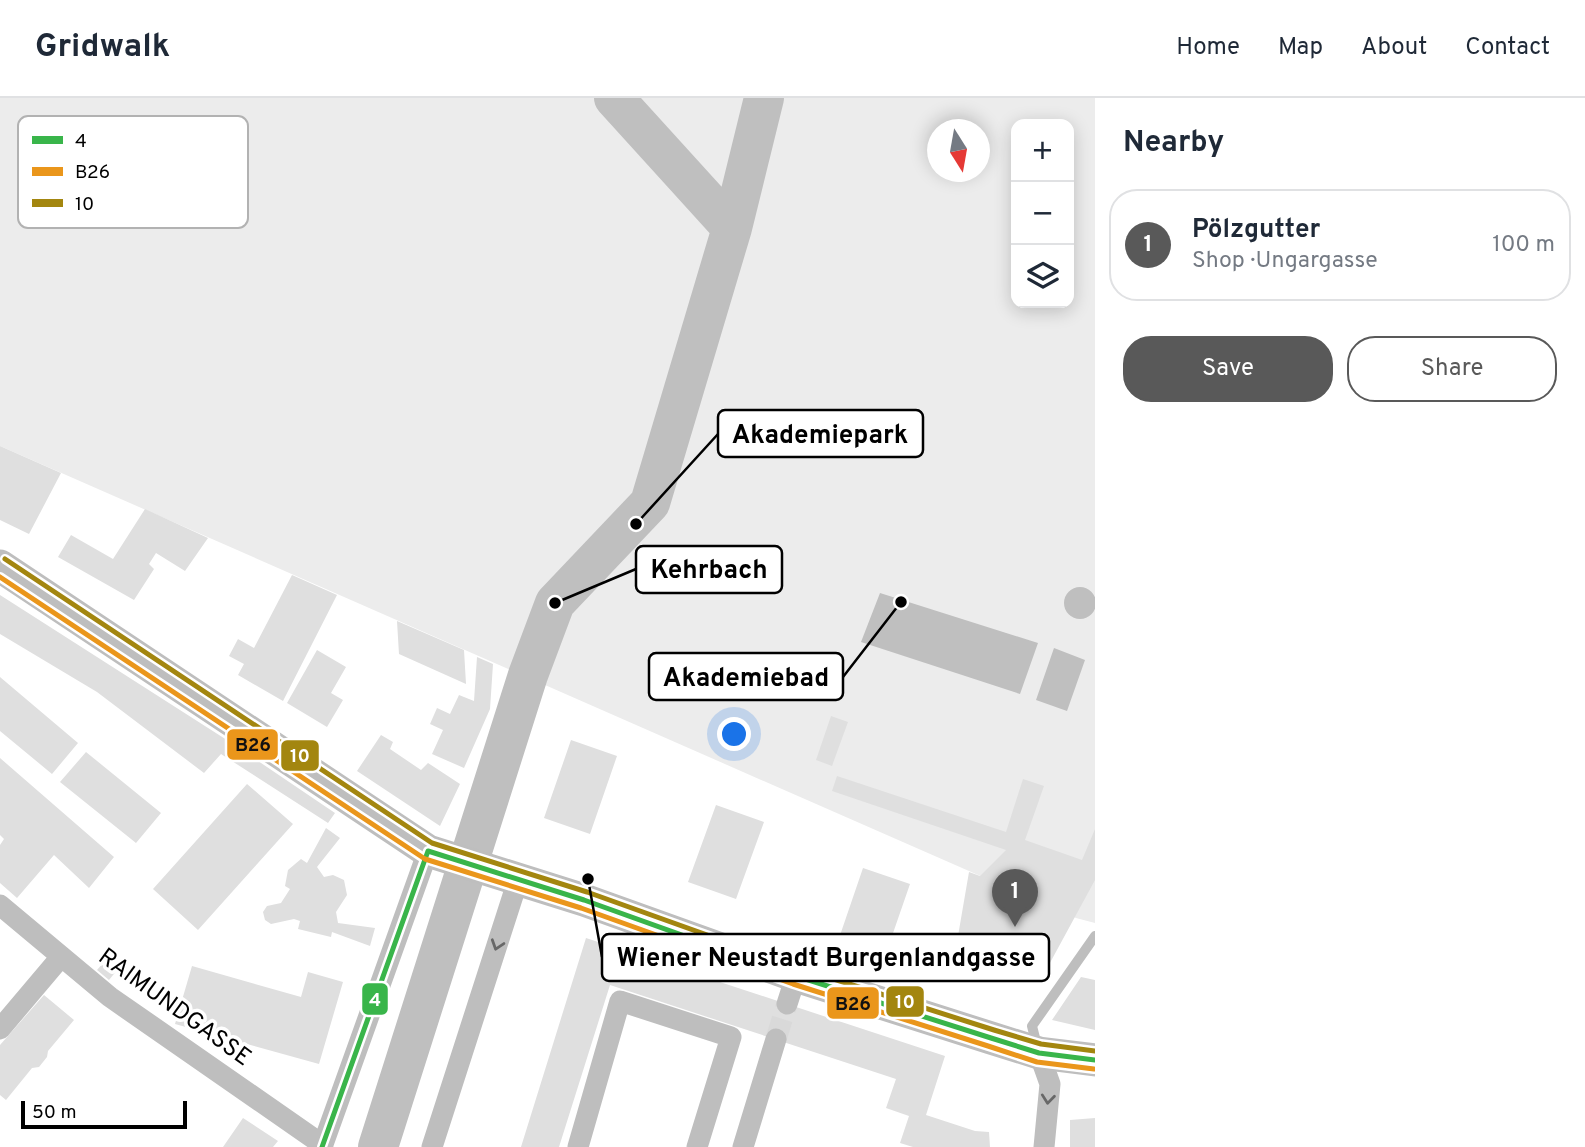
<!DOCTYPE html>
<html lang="en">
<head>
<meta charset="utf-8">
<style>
  :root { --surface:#fff; --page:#f2f2f3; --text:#1f2937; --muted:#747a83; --line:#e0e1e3; --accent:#595959 }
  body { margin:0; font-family:Overpass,sans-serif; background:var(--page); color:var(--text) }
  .controls { position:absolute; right:21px; top:21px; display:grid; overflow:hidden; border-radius:14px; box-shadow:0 4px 18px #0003 }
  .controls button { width:63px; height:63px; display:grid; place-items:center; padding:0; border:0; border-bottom:2px solid var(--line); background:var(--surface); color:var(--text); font:35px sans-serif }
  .compass { position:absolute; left:927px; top:21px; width:63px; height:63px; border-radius:50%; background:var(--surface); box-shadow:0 4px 18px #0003; rotate:169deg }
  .scale { position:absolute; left:21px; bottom:18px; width:166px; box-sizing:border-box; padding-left:7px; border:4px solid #000; border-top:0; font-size:19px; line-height:24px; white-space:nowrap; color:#000; -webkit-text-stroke:5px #fff; paint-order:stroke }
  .you { position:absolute; left:735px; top:637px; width:24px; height:24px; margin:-18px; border:5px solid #fff; border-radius:50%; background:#1a73e8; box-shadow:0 0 0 10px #1a73e833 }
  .badge { display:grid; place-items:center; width:46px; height:46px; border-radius:50%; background:var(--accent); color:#fff; font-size:23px; font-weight:700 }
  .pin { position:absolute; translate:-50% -58px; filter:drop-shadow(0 2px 4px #0008) }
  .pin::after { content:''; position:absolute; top:37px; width:24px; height:21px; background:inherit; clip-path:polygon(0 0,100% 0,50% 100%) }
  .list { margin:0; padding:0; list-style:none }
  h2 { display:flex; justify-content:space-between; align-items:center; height:91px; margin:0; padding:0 28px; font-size:30px }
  h2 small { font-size:23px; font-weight:400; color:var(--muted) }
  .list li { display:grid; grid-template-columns:46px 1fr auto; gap:21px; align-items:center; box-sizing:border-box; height:112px; margin:0 14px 14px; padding:0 14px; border:2px solid var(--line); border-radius:28px }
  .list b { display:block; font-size:26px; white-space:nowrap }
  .list p { margin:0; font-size:23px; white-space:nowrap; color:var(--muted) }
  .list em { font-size:23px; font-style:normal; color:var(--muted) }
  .actions { display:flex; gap:14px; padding:21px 28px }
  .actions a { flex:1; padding:16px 0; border:2px solid var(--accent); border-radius:28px; text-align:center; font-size:24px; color:var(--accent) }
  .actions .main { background:var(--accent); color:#fff }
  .icon { flex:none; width:38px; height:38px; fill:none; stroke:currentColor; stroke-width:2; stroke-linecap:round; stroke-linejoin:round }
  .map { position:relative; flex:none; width:1095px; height:1049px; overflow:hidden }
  header { display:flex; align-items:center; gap:42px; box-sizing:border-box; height:98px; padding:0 35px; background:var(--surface); border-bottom:2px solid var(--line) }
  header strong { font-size:33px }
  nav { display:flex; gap:38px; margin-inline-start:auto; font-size:24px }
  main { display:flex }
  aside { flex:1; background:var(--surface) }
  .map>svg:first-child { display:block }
</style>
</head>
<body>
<header>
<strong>Gridwalk</strong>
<nav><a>Home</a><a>Map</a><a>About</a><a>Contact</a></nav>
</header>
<main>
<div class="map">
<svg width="1095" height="1049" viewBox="0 0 1095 1049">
  <rect width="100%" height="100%" fill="#fff"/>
  <!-- green -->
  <path fill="#ececec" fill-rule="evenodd" d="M0 0H1095V825L1076 820 0 348ZM1016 26H1069V205H1016ZM937 32H979V74H937Z"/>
  <!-- water -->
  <path fill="#bfbfbf" d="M1064 505a16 16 0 1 1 32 0a16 16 0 1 1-32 0Z
    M880 495 1038 545 1020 596 861 544Z
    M1054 550 1085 562 1067 613 1036 602Z"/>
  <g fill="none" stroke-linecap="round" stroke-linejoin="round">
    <!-- river -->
    <path stroke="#bfbfbf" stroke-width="40" d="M614 0 732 130
      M378 1049 528 577 555 505 650 405 732 130 764 0"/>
  </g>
  <!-- building -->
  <path fill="#dfdfdf" d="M0 348 61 375 29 436 0 422Z
    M145 411 208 440 185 473 156 455 149 466 154 471 134 502 58 459 71 437 113 461Z
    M292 477 337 497 283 603 238 577 244 566 229 558 238 541 254 550Z
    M0 497 230 644 335 715 328 725 221 656 204 675 97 594 0 536Z
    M397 523 464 552 466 586 399 556Z
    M317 552 346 569 331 595 343 602 327 629 287 605Z
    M477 559 493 566 490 611 464 670 432 656 443 632 430 626 437 610 450 616 459 597 474 603Z
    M0 579 78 645 52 676 0 633Z
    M831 618 848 624 832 668 816 662Z
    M381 637 393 644 390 651 421 672 428 665 460 686 440 728 357 673Z
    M571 642 617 658 590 736 544 720Z
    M86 654 161 715 136 745 60 684Z
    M0 660 114 759 89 790 54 757 17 800 0 785V747L4 741 0 737Z
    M837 678 1006 734 1023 681 1044 688 1025 742 1082 762 1095 731V782L1045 874 958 838 969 774 980 778 1006 752 832 693Z
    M247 686 293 726 198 832 153 791Z
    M716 707 764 724 736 801 688 784Z
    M326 730 340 740 317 769 324 779 333 777 344 782 347 797 336 814 338 825 375 830 370 848 332 834 331 839 298 831 300 823 294 821 271 826 265 822 263 814 267 808 281 805 290 791 285 788 288 772 301 761 307 765Z
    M863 770 910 786 883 864 836 849Z
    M586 840 945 958 926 1017 975 1033 989 1034 990 1049H913L900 1045 909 1018 886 1010 896 981 610 887 559 1049H521Z
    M110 857 122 866 109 882 97 872Z
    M192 868 301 899 308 874 343 884 319 966 175 926Z
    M1081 879 1095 882V932L1052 922Z
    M44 897 74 922 48 953 47 959 39 969 32 970 6 1002 0 997V947Z
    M243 1020 278 1043 273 1049H223Z
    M1095 1020V1049H1070V1022Z"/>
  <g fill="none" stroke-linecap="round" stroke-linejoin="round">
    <!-- street-tunnel -->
    <path stroke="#d9d9d9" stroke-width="21" stroke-dasharray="21 10" stroke-linecap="butt" d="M776 941 787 906"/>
    <!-- lane -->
    <path stroke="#bebebe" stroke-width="10" d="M1037 948 1032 928 1095 838"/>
    <!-- street -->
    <path stroke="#bebebe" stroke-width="21" d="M0 807 110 899 323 1047
      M787 906 796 878
      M0 931 60 860
      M1039 955 1050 986 1044 1049
      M322 1049 428 753
      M432 1049 518 782
      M578 1049 620 903 731 939 697 1049
      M743 1049 776 941"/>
    <!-- primary -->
    <path stroke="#bebebe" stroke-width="33" d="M0 468 428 753 584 802 796 878 991 940 1039 955 1095 962"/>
    <defs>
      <path id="bus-1" d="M428 753 584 802 796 878 991 940 1039 955 1095 962
        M322 1049 428 753"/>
      <path id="bus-2" d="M0 479 425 761 581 810 793 886 988 948 1037 964 1094 971"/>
      <path id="bus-3" d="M5 461 432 745 587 794 799 870 994 932 1041 946 1095 953"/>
    </defs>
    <!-- bus-1 casing -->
    <use href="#bus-1" stroke="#fff" stroke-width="10"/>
    <!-- bus-2 casing -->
    <use href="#bus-2" stroke="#fff" stroke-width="10"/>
    <!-- bus-3 casing -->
    <use href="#bus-3" stroke="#fff" stroke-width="10"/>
    <!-- bus-1 -->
    <use href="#bus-1" stroke="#39b54a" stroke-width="5"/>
    <!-- bus-2 -->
    <use href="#bus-2" stroke="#ea961b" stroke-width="5"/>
    <!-- bus-3 -->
    <use href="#bus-3" stroke="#a3860f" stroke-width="5"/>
  </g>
  <!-- one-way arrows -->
  <defs><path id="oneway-chevron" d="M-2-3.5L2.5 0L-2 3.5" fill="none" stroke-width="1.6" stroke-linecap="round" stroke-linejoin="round" transform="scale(1.75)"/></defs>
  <g stroke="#686868">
    <use href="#oneway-chevron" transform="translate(497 847) rotate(108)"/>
    <use href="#oneway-chevron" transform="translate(1048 1001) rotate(96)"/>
  </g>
  <g text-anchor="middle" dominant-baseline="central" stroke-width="7" stroke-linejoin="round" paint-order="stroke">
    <!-- street labels -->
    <g font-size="24" fill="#000" stroke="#fff">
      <text transform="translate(174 910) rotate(36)">RAIMUNDGASSE</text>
    </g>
  </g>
  <!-- legend -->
  <rect x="18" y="18" width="230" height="112" rx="10" fill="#fff" stroke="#b2b2b2" stroke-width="2"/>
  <rect x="32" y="38" width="31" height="8" fill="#39b54a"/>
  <rect x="32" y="69" width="31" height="9" fill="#ea961b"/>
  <rect x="32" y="101" width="31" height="8" fill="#a3860f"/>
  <g font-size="19" fill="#000">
    <text x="75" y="49">4</text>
    <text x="75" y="80">B26</text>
    <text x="75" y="112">10</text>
  </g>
  <!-- callouts -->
  <path fill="none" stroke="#000" stroke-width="2.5" d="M636 426L718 336M555 505L636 471M901 504L843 579M588 781L602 859"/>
  <g fill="#000" stroke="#fff" stroke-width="2.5">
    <circle cx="636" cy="426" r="7"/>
    <circle cx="555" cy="505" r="7"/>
    <circle cx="901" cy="504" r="7"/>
    <circle cx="588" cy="781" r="7"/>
  </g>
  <g fill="#fff" stroke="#000" stroke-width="2.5">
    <rect x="718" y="312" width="205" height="47" rx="7"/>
    <rect x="636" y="448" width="146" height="47" rx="7"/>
    <rect x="649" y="555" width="194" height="47" rx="7"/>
    <rect x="602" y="836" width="447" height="47" rx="7"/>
  </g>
  <g font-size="26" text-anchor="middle" font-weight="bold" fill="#000">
    <text x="820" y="345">Akademiepark</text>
    <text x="709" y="480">Kehrbach</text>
    <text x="746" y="588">Akademiebad</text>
    <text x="826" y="868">Wiener Neustadt Burgenlandgasse</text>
  </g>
  <g stroke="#fff" stroke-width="2.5">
    <rect x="226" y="630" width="53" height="33" rx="7" fill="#ea961b"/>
    <rect x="280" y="641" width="40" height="33" rx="7" fill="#a3860f"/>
    <rect x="361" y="884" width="28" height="34" rx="7" fill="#39b54a"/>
    <rect x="885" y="887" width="40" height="33" rx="7" fill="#a3860f"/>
    <rect x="826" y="888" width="54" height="34" rx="7" fill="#ea961b"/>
  </g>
  <g font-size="19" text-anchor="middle" font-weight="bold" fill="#fff">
    <text x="300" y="664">10</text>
    <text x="375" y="908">4</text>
    <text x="905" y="910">10</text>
  </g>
  <g font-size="19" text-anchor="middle" font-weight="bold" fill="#111">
    <text x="253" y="653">B26</text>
    <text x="853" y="912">B26</text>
  </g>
</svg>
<div class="controls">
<button>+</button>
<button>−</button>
<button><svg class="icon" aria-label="layers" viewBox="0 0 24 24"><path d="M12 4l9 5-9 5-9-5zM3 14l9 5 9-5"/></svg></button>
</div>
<svg class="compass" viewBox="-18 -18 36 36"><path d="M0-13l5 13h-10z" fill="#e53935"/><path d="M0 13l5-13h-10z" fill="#747a83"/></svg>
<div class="scale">50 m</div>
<div class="you"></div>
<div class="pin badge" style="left:1015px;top:829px">1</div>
</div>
<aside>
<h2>Nearby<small></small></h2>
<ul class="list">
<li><span class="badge">1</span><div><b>Pölzgutter</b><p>Shop · Ungargasse</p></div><em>100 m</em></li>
</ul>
<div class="actions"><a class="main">Save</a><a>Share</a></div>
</aside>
</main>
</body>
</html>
